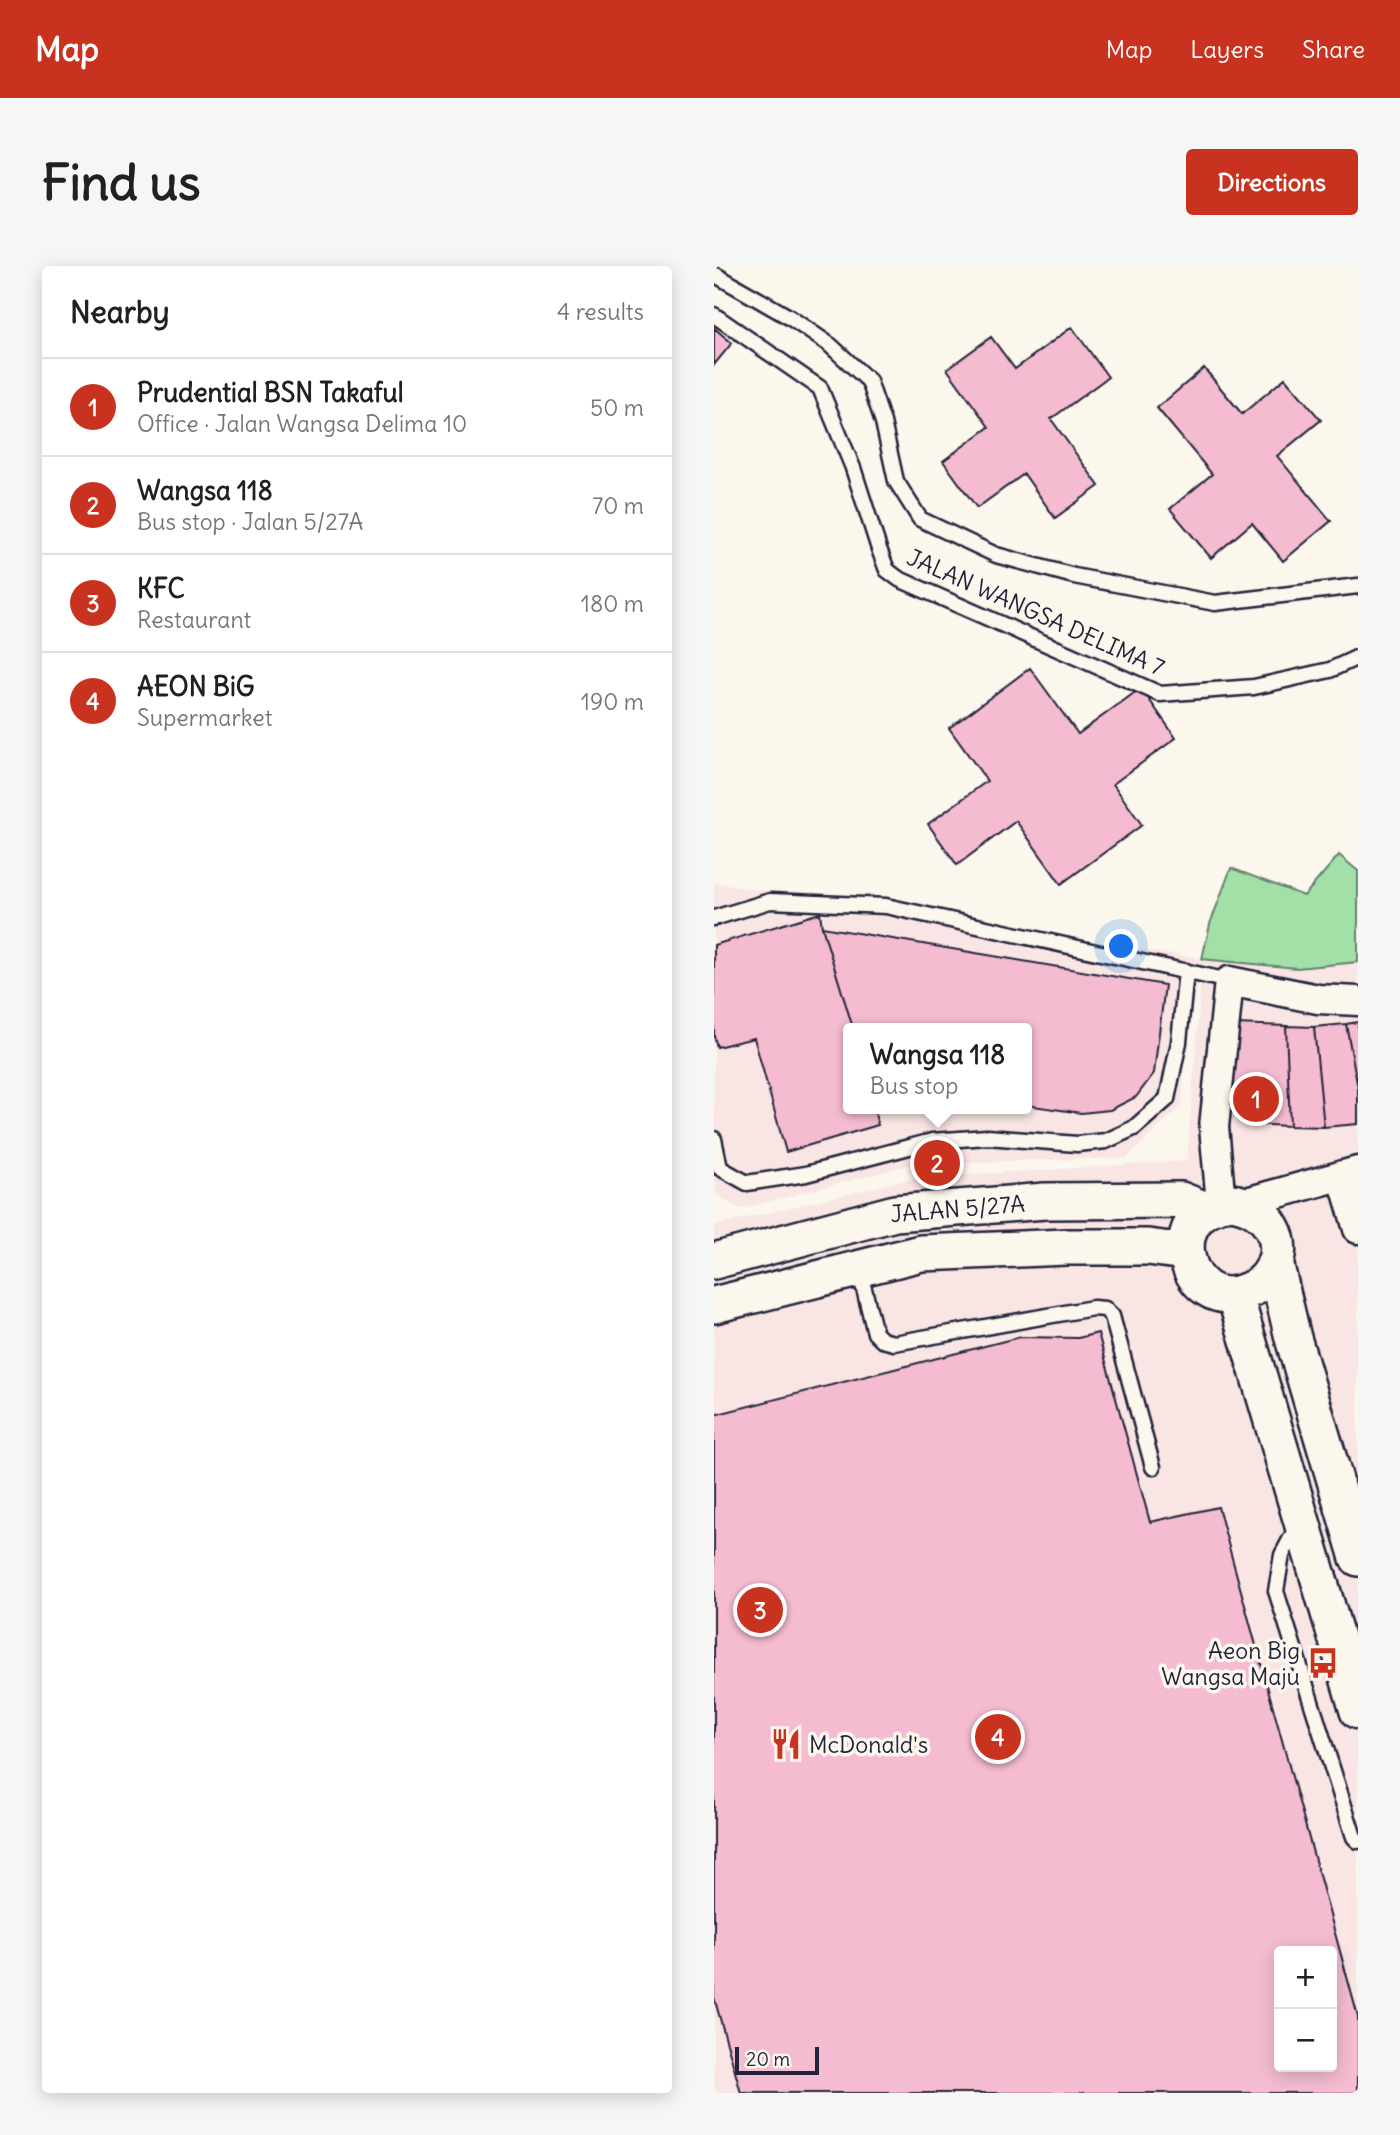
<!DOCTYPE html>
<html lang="en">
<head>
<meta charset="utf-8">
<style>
  :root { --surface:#fff; --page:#f6f6f6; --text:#202124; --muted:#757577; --line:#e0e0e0; --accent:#c8321e }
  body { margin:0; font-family:Delius,sans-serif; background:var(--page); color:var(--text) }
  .controls { position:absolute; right:21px; bottom:21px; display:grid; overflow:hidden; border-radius:7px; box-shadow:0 4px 18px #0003 }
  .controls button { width:63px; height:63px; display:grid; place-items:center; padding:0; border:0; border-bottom:2px solid var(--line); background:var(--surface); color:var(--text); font:35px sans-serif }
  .scale { position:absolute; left:21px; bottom:18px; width:84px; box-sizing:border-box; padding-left:7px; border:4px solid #22223b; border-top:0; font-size:19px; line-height:24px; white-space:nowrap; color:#22223b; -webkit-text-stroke:5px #fbf7ec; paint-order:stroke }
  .you { position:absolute; left:408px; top:681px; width:24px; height:24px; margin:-18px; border:5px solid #fff; border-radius:50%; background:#1a73e8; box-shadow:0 0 0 10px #1a73e833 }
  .badge { display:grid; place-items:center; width:46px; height:46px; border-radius:50%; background:var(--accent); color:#fff; font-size:23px; font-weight:700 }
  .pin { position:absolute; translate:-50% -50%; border:4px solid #fff; box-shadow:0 2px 7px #0006 }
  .popup { position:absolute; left:129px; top:757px; width:189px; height:91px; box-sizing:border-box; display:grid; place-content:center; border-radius:7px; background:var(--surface); filter:drop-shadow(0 2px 5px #0005); font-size:23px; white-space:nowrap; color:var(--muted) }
  .popup b { font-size:26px; color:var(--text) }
  .popup::after { content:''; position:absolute; left:50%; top:100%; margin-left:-14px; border:14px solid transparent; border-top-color:var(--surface) }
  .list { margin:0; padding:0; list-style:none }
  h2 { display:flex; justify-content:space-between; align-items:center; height:91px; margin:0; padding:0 28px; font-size:30px }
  h2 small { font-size:23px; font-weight:400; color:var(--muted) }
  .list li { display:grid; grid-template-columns:46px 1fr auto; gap:21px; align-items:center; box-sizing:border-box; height:98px; padding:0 28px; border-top:2px solid var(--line) }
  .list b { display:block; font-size:26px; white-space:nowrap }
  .list p { margin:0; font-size:23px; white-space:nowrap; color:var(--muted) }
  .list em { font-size:23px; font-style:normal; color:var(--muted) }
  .map { position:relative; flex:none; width:644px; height:1827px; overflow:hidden; border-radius:7px }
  header { display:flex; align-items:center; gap:42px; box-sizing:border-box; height:98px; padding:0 35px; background:var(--accent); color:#fff }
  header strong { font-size:33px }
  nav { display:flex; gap:38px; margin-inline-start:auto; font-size:24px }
  .intro { display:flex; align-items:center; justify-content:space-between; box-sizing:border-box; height:168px; padding:0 42px }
  h1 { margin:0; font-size:49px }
  .button { padding:18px 32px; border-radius:7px; background:var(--accent); color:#fff; font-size:24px; font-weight:700 }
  main { display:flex; gap:42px; padding:0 42px }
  aside { flex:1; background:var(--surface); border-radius:7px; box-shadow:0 4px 18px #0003 }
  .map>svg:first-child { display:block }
</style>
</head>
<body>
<header>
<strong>Map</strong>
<nav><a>Map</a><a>Layers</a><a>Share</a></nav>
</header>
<div class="intro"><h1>Find us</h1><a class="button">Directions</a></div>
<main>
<aside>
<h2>Nearby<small>4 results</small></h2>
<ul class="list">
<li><span class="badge">1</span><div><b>Prudential BSN Takaful</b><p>Office · Jalan Wangsa Delima 10</p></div><em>50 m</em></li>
<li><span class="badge">2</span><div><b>Wangsa 118</b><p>Bus stop · Jalan 5/27A</p></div><em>70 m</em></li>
<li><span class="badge">3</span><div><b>KFC</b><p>Restaurant</p></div><em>180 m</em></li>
<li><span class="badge">4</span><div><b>AEON BiG</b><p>Supermarket</p></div><em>190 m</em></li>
</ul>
</aside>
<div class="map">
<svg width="644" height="1827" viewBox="0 0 644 1827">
  <rect width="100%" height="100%" fill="#fbf7ec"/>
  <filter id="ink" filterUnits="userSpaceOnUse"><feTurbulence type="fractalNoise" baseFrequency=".0143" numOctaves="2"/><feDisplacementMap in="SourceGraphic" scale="14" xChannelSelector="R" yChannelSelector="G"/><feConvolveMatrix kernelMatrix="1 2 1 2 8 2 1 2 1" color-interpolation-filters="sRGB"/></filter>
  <g filter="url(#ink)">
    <!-- built -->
    <path fill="#f9e5e4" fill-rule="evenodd" d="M0 617 488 693 583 702 644 696V1827H0V960L200 912 473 895 488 701 471 775 468 839 413 892 203 897 26 943 3 929 0 916ZM134 762H312V843H134ZM565 1685H618V1801H565Z"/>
    <!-- green -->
    <path fill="#a2e0a7" stroke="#628171" stroke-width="2" d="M625 589 644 605V696L583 702 488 693 496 658 517 602 590 630Z"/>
    <!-- building -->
    <path fill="#f5bcd1" stroke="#22223b" stroke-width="2" fill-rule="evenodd" d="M358 61 394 111 337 153 385 220 341 252 310 208 263 242 229 195 275 161 233 103 277 71 301 103Z
      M0 62 18 77 0 99Z
      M490 102 528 148 571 112 607 154 563 190 617 255 569 295 538 257 497 292 456 243 498 208 443 142Z
      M316 402 364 468 427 422 462 472 399 518 428 559 347 618 302 555 243 599 214 558 273 515 235 462Z
      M106 647 108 661 139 762H134V843H160L164 859 72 886 40 772 3 781 0 770V679Z
      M108 661 451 719 440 807 422 831 396 844 367 847 312 839V762H139Z
      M644 756V822L632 758Z
      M522 758 572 760 576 860 535 858 519 835Z
      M632 758 644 822V858L610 861 600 761Z
      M572 760 600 761 610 861 576 860Z
      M384 1067 436 1256 504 1241 644 1751V1827H27L0 1731V1149L306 1071 364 1072ZM565 1685H618V1801H565Z"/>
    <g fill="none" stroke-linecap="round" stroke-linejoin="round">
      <defs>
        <path id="service" d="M0 8 75 51 116 79 155 115 169 156 182 215 206 253 282 289 360 310 501 337 644 320
          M0 49 106 122 139 202 165 283 173 304 185 313 446 428 540 421 616 404 644 391
          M0 652 56 635 172 640 515 715
          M0 873 6 902 33 917 92 908 218 875 273 871 363 878 392 875 420 862 453 833 465 776 472 705
          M145 1003 161 1067 168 1074 180 1077 379 1042 391 1043 398 1050 439 1201
          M584 1259 568 1289 562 1325 640 1571 644 1575"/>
        <path id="minor" d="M628 909 644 963
          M507 937 500 861 515 715 604 733 644 735
          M529 937 644 905"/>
        <g id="tertiary">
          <path d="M517 936C554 940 578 978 554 1010 548 1018 541 1022 532 1025 474 1051 440 945 517 936Z"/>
          <path id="s1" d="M0 995 181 947 331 935 467 934 492 944"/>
          <path d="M561 996 579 1072 644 1292"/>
          <path d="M521 1030 644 1445"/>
          <path d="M0 1039 207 987 352 981H434L471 986"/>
        </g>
      </defs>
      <!-- service casing -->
      <use href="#service" stroke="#22223b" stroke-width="19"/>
      <!-- minor casing -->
      <use href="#minor" stroke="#22223b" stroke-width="33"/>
      <!-- tertiary casing -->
      <use href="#tertiary" stroke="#22223b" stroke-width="40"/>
      <!-- service -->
      <use href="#service" stroke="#fbf7ec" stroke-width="14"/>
      <!-- minor -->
      <use href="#minor" stroke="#fbf7ec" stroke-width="28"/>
      <!-- tertiary -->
      <use href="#tertiary" stroke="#fbf7ec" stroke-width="35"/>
    </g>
  </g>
  <!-- icons -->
  <defs>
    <symbol id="bus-bare" viewBox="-9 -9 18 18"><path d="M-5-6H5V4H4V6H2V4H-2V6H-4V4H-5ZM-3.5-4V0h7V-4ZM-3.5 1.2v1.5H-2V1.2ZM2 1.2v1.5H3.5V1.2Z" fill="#c8321e" stroke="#fbf7ec" stroke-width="2.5" paint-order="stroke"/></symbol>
    <symbol id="restaurant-bare" viewBox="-9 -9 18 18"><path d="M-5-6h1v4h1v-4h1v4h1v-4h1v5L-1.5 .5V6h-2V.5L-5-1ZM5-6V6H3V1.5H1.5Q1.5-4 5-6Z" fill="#c8321e" stroke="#fbf7ec" stroke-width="2.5" paint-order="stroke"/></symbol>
  </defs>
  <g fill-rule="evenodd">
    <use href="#bus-bare" x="587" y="1375" width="44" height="44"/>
    <use href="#restaurant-bare" x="50" y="1456" width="44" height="44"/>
  </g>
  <g text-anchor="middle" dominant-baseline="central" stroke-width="7" stroke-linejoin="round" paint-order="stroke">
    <!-- street labels -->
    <g font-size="23" fill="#22223b" stroke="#fbf7ec">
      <text transform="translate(322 346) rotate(24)">JALAN WANGSA DELIMA 7</text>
      <text stroke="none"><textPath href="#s1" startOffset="250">JALAN 5/27A</textPath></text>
    </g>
    <!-- poi labels -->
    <g font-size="23" fill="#22223b" stroke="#fbf7ec" text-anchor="end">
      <text x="586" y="1384">Aeon Big<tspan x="586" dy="26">Wangsa Maju</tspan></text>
      <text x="95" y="1478" text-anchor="start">McDonald's</text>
    </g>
  </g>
</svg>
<div class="controls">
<button>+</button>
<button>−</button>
</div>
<div class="scale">20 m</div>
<div class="you"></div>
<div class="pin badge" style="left:542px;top:833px">1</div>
<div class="pin badge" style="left:223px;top:897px">2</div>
<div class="popup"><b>Wangsa 118</b>Bus stop</div>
<div class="pin badge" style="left:46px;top:1344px">3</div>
<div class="pin badge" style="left:284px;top:1471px">4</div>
</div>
</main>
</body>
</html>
